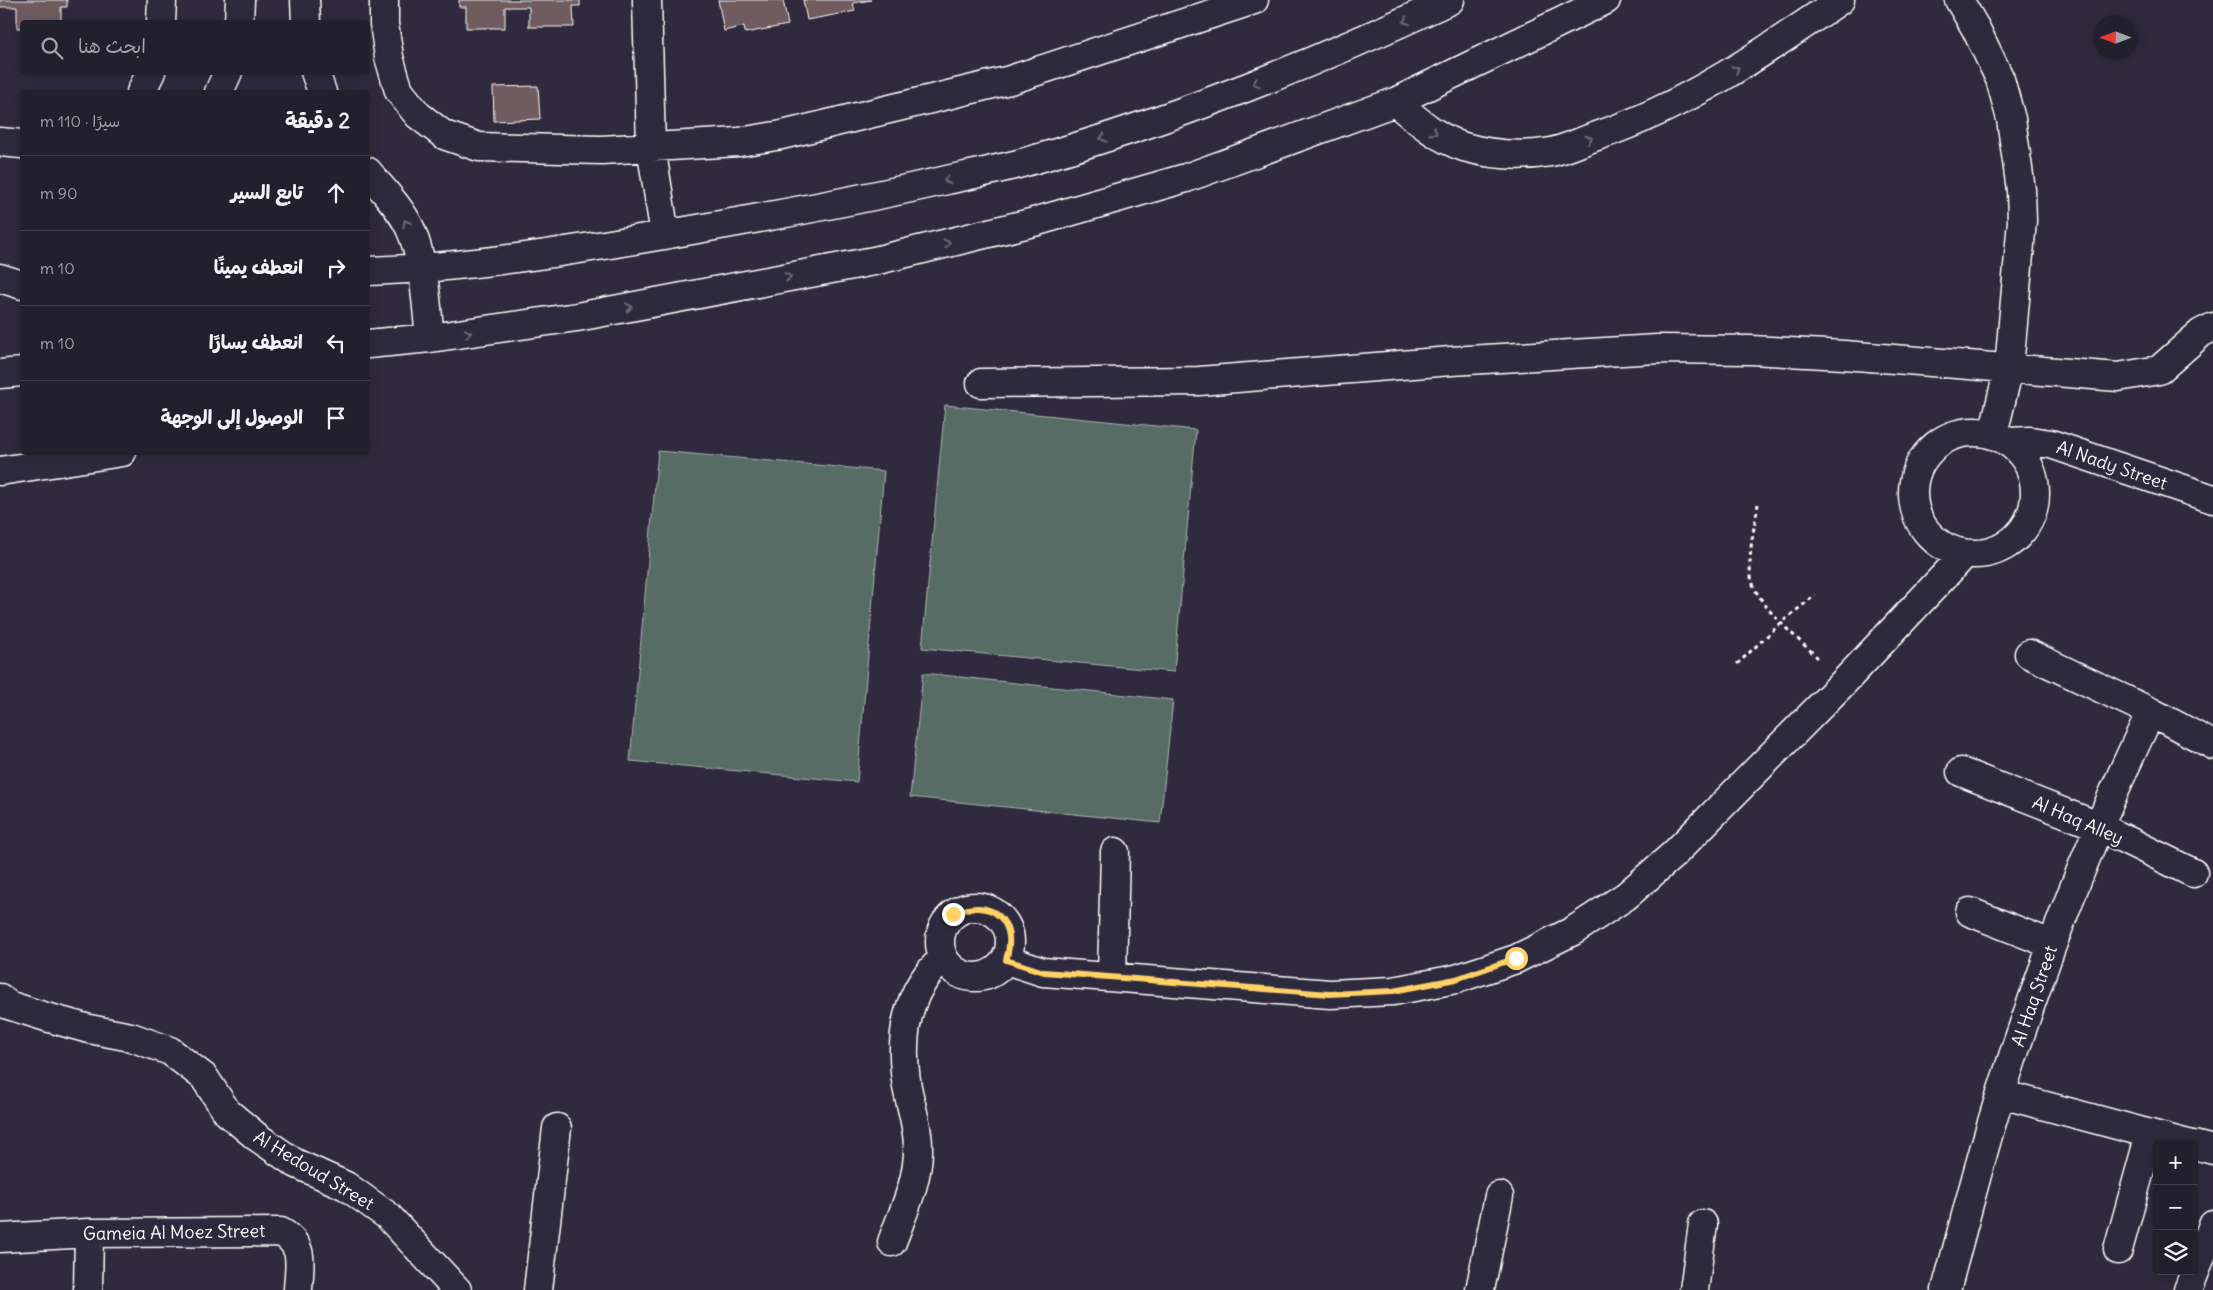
<!DOCTYPE html>
<html lang="ar">
<head>
<meta charset="utf-8">
<style>
  :root { --surface:#23202e; --page:#2f2d3a; --text:#f1f3f6; --muted:#a3a3aa; --line:#403e4a }
  body { margin:0; font-family:Delius,"Playpen Sans Arabic",sans-serif; background:var(--page); color:var(--text); direction:rtl }
  .controls { position:absolute; right:15px; bottom:15px; display:grid; overflow:hidden; border-radius:5px; box-shadow:0 2px 12px #0003 }
  .controls button { width:45px; height:45px; display:grid; place-items:center; padding:0; border:0; border-bottom:1px solid var(--line); background:var(--surface); color:var(--text); font:25px sans-serif }
  .compass { position:absolute; left:2093px; top:15px; width:45px; height:45px; border-radius:50%; background:var(--surface); box-shadow:0 2px 12px #0003; rotate:270deg }
  .stop { position:absolute; width:15px; height:15px; margin:-11px; border:4px solid #ffd166; border-radius:50%; background:#fff }
  .stop.end { background:#ffd166; border-color:#fff; box-shadow:0 1px 5px #0008 }
  .list { margin:0; padding:0; list-style:none }
  h2 { display:flex; justify-content:space-between; align-items:center; height:65px; margin:0; padding:0 20px; font-size:21px }
  h2 small { font-size:16px; font-weight:400; color:var(--muted) }
  .list li { display:grid; grid-template-columns:32px 1fr auto; gap:15px; align-items:center; box-sizing:border-box; height:75px; padding:0 20px; border-top:1px solid var(--line) }
  .list b { display:block; font-size:19px; white-space:nowrap }
  .list em { font-size:16px; font-style:normal; color:var(--muted) }
  .icon { flex:none; width:28px; height:28px; fill:none; stroke:currentColor; stroke-width:2; stroke-linecap:round; stroke-linejoin:round }
  .map { position:relative; flex:none; width:2213px; height:1290px; overflow:hidden; direction:ltr }
  .search { position:absolute; background:var(--surface); box-shadow:0 2px 12px #0003; left:20px; top:20px; width:350px; height:55px; display:flex; align-items:center; gap:12px; box-sizing:border-box; padding:0 18px; border-radius:5px; color:var(--muted); font-size:19px }
  .panel { position:absolute; background:var(--surface); box-shadow:0 2px 12px #0003; left:20px; top:90px; width:350px; height:365px; border-radius:5px; direction:rtl }
  .map>svg:first-child { display:block }
</style>
</head>
<body>
<div class="map">
<svg width="2213" height="1290" viewBox="0 0 2213 1290">
  <rect width="100%" height="100%" fill="#2f2a3d"/>
  <filter id="ink" filterUnits="userSpaceOnUse"><feTurbulence type="fractalNoise" baseFrequency=".02" numOctaves="2"/><feDisplacementMap in="SourceGraphic" scale="10" xChannelSelector="R" yChannelSelector="G"/><feConvolveMatrix kernelMatrix="1 2 1 2 8 2 1 2 1" color-interpolation-filters="sRGB"/></filter>
  <g filter="url(#ink)">
    <!-- green -->
    <path fill="#596c66" stroke="#acb6b2" d="M945 405 1196 430 1174 672 922 648Z
      M658 451 884 471 857 782 630 761Z
      M923 673 1173 700 1160 823 910 797Z"/>
    <!-- building -->
    <path fill="#705c5e" stroke="#fff" d="M0 0H67V7H61V22H22V28H17V7H0Z
      M459 0H580V6H573L574 27H529V7H505V28H466V7H459Z
      M718 0H783L788 25 745 33 744 26 724 31Z
      M803 0H871L853 3 855 11 807 20Z
      M538 86 540 119 494 121 493 87Z"/>
    <g fill="none" stroke-linecap="round" stroke-linejoin="round">
      <defs>
        <path id="minor" d="M305 0 306 22
          M384 0V24L389 57 399 91 418 115 444 135 479 147 601 150 739 142 782 135 1010 80 1254 0
          M647 0 651 147 665 235
          M1959 0 1976 29 2000 79 2011 119 2021 190 2022 221 2009 368 1993 434
          M161 22 162 0
          M239 22 240 0
          M315 72 322 92
          M141 92 151 72
          M219 92 228 72
          M1395 102C1417 120 1437 138 1464 147 1492 155 1522 157 1551 152 1566 149 1582 141 1597 136 1686 106 1763 53 1840 0
          M0 142 22 144
          M368 172C382 189 400 207 410 228 425 262 426 302 430 338
          M368 271C482 267 596 247 709 227 788 213 868 198 947 180 970 175 995 170 1018 164 1167 123 1311 65 1450 0
          M0 278 22 285
          M368 344 430 338 577 317 874 261 1034 222 1186 178 1395 102 1606 0
          M0 374 22 372
          M981 383 1199 381 1451 361 1657 349 1751 350 1844 355 2118 377 2159 370 2201 333 2213 327
          M1913 493a61 61 0 1 1 122 0a61 61 0 1 1-122 0Z
          M2009 442 2030 441 2051 444 2213 499
          M0 471 122 452
          M2029 654 2151 712 2213 745
          M1961 772 2098 826 2193 873
          M940 942a35 35 0 1 1 70 0a35 35 0 1 1-70 0Z
          M1970 912 2051 944
          M1006 960 1043 972 1330 994 1393 991 1456 979 1516 959 1573 931 1626 896 1674 854 1843 683 1964 555
          M1112 977 1115 852
          M0 998 8 1005 46 1017 89 1029 131 1037 170 1051 204 1077 227 1112 257 1137 295 1163 346 1186 388 1216 457 1290
          M2001 1094 2188 1144
          M2194 1145 2213 1150
          M0 1238 89 1233 281 1232C306 1247 299 1264 298 1290
          M892 1242C903 1212 919 1180 918 1147 918 1126 911 1107 907 1087 899 1039 905 990 944 958
          M2118 1250 2150 1134
          M88 1290 89 1233
          M538 1290 557 1128
          M1480 1290 1499 1196
          M1694 1290 1703 1224
          M1946 1290C1964 1224 1980 1158 2001 1093 2043 962 2091 835 2151 712
          M2188 1290 2213 1225"/>
      </defs>
      <!-- minor casing -->
      <use href="#minor" stroke="#fff" stroke-width="31"/>
      <!-- path -->
      <path stroke="#fff" stroke-width="3" stroke-dasharray="4 4" stroke-linecap="butt" d="M1758 504C1755 525 1746 560 1752 581 1760 609 1799 639 1819 659
        M1737 664 1782 622 1815 595"/>
      <!-- minor -->
      <use href="#minor" stroke="#2f2a3d" stroke-width="28"/>
    </g>
    <!-- one-way arrows -->
    <defs><path id="oneway-chevron" d="M-2-3.5L2.5 0L-2 3.5" fill="none" stroke-width="1.6" stroke-linecap="round" stroke-linejoin="round" transform="scale(1.25)"/></defs>
    <g stroke="#6d6a77">
      <use href="#oneway-chevron" transform="translate(1406 21) rotate(155)"/>
      <use href="#oneway-chevron" transform="translate(1736 69) rotate(-32)"/>
      <use href="#oneway-chevron" transform="translate(1256 83) rotate(159)"/>
      <use href="#oneway-chevron" transform="translate(1434 132) rotate(34)"/>
      <use href="#oneway-chevron" transform="translate(1103 138) rotate(163)"/>
      <use href="#oneway-chevron" transform="translate(1589 139) rotate(-19)"/>
      <use href="#oneway-chevron" transform="translate(947 180) rotate(167)"/>
      <use href="#oneway-chevron" transform="translate(406 223) rotate(-120)"/>
      <use href="#oneway-chevron" transform="translate(947 243) rotate(-14)"/>
      <use href="#oneway-chevron" transform="translate(788 277) rotate(-11)"/>
      <use href="#oneway-chevron" transform="translate(629 307) rotate(-11)"/>
      <use href="#oneway-chevron" transform="translate(468 333) rotate(-8)"/>
    </g>
  </g>
  <g fill="none" stroke-linecap="round" stroke-linejoin="round" filter="url(#ink)">
    <!-- route -->
    <path stroke="#ffd166" stroke-width="6" d="M953 914C991 896 1019 921 1006 960L1044 972 1330 994 1393 991 1456 979 1516 958"/>
  </g>
  <g text-anchor="middle" dominant-baseline="central" stroke-width="5" stroke-linejoin="round" paint-order="stroke">
    <!-- street labels -->
    <g font-size="18" fill="#fff" stroke="#2f2a3d">
      <text transform="translate(2112 465) rotate(19)">Al Nady Street</text>
      <text transform="translate(2078 820) rotate(23)">Al Haq Alley</text>
      <text transform="translate(2034 996) rotate(-71)">Al Haq Street</text>
      <text transform="translate(314 1170) rotate(31)">Al Hedoud Street</text>
      <text transform="translate(174 1232) rotate(-1)">Gameia Al Moez Street</text>
    </g>
  </g>
</svg>
<div class="controls">
<button>+</button>
<button>−</button>
<button><svg class="icon" aria-label="layers" viewBox="0 0 24 24"><path d="M12 4l9 5-9 5-9-5zM3 14l9 5 9-5"/></svg></button>
</div>
<svg class="compass" viewBox="-18 -18 36 36"><path d="M0-13l5 13h-10z" fill="#e53935"/><path d="M0 13l5-13h-10z" fill="#a3a3aa"/></svg>
<div class="stop" style="left:1516px;top:958px"></div>
<div class="stop end" style="left:953px;top:914px"></div>
<div class="search"><svg class="icon" aria-label="search" viewBox="0 0 24 24"><circle cx="10" cy="10" r="6"/><path d="M15 15l6 6"/></svg>ابحث هنا</div>
<section class="panel">
<h2>2 دقيقة<small>سيرًا · 110 m</small></h2>
<ul class="list">
<li><svg class="icon" aria-label="ahead" viewBox="0 0 24 24"><path d="M12 20V5M6 11l6-6 6 6"/></svg><div><b>تابع السير</b></div><em>90 m</em></li>
<li><svg class="icon" aria-label="right" viewBox="0 0 24 24"><path d="M7 20v-9h11M14 6l5 5-5 5"/></svg><div><b>انعطف يمينًا</b></div><em>10 m</em></li>
<li><svg class="icon" aria-label="left" viewBox="0 0 24 24"><path d="M17 20v-9H6M10 6l-5 5 5 5"/></svg><div><b>انعطف يسارًا</b></div><em>10 m</em></li>
<li><svg class="icon" aria-label="arrive" viewBox="0 0 24 24"><path d="M6 21V4h12l-3 4 3 4H6"/></svg><div><b>الوصول إلى الوجهة</b></div></li>
</ul>
</section>
</div>
</body>
</html>
